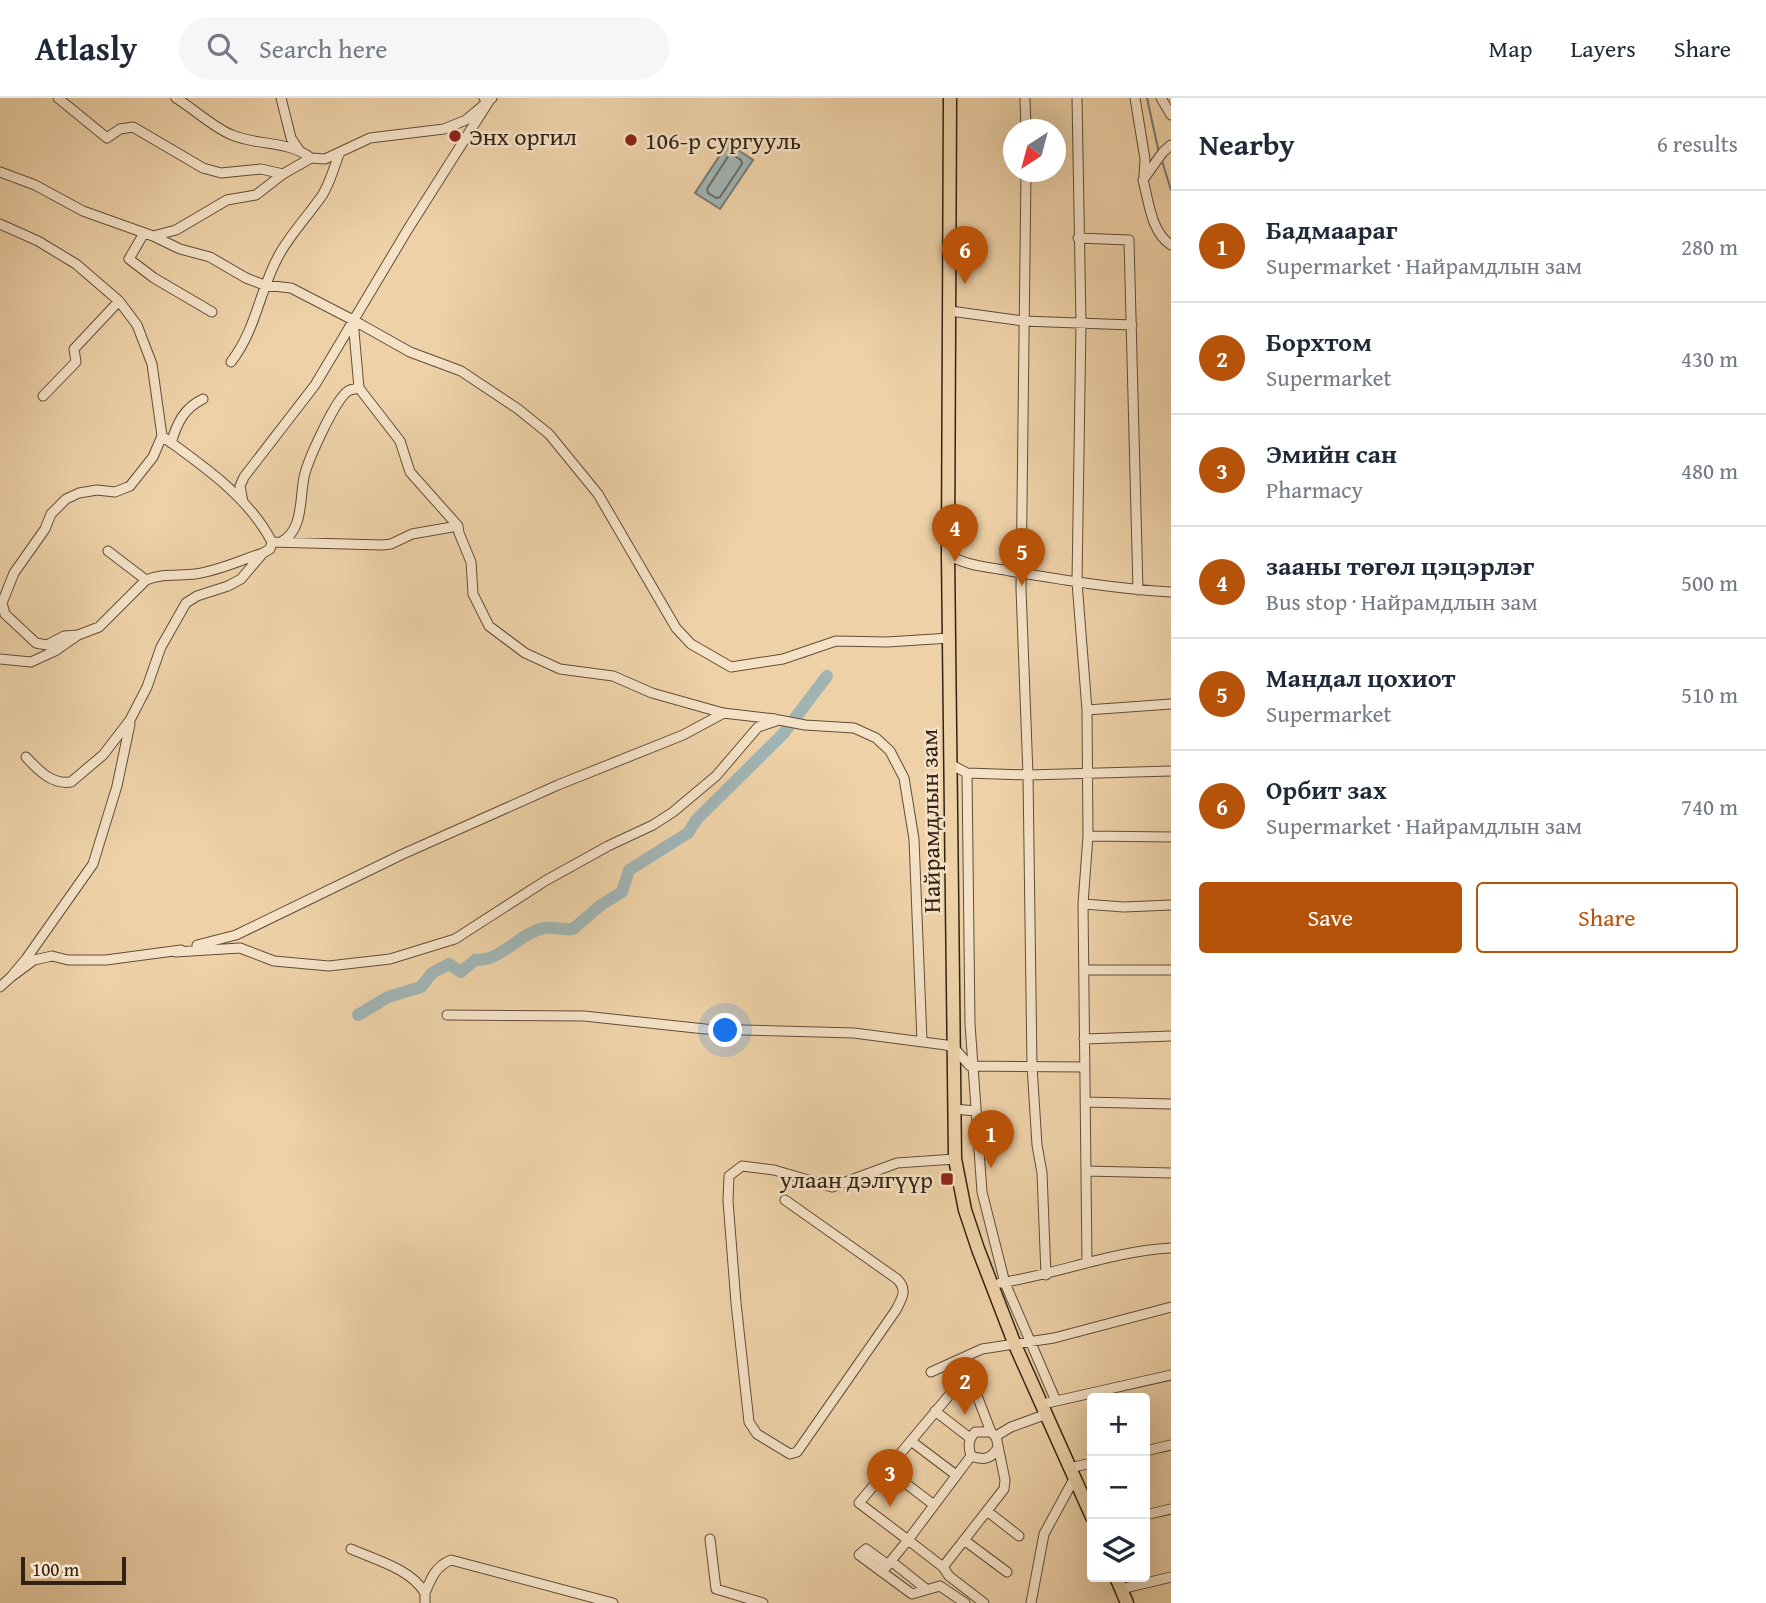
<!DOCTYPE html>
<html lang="en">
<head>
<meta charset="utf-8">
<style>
  :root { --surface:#fff; --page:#f6f6f7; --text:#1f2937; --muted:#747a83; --line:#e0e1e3; --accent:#b45309 }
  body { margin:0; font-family:"Gentium Book Plus",serif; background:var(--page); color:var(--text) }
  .controls { position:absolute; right:21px; bottom:21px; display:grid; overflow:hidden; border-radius:7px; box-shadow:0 7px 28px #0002 }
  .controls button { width:63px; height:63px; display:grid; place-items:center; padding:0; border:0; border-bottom:2px solid var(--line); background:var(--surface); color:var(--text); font:35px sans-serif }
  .compass { position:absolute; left:1003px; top:21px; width:63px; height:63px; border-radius:50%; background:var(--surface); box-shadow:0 7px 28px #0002; rotate:216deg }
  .scale { position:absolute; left:21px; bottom:18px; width:105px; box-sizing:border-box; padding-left:7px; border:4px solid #312313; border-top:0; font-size:19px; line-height:24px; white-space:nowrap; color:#312313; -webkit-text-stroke:5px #f4e1c6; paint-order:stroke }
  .you { position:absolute; left:726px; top:933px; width:24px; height:24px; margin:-18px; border:5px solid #fff; border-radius:50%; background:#1a73e8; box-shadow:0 0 0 10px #1a73e833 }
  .badge { display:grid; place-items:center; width:46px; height:46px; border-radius:50%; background:var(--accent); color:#fff; font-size:23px; font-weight:700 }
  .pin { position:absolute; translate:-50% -58px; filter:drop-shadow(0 2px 4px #0008) }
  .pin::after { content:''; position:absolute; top:37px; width:24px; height:21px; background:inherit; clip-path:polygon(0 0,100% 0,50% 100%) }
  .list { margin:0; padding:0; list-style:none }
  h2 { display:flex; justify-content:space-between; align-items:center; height:91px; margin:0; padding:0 28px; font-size:30px }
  h2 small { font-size:23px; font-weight:400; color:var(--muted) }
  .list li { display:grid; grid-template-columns:46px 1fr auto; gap:21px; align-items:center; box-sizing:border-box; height:112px; padding:0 28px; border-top:2px solid var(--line) }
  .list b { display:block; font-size:26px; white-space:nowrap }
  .list p { margin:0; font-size:23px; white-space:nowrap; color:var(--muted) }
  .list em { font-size:23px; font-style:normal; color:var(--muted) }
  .actions { display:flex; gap:14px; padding:21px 28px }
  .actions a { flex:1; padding:16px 0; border:2px solid var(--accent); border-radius:7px; text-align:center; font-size:24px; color:var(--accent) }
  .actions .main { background:var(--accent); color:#fff }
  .icon { flex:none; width:38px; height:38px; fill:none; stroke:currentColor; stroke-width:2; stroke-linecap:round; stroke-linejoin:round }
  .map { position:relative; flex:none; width:1171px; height:1505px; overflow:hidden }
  header { display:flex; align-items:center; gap:42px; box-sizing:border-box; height:98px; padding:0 35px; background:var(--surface); border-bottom:2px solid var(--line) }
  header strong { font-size:33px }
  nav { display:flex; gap:38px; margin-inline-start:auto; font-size:24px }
  .search { width:490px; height:63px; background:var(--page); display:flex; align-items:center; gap:18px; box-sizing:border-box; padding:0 24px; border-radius:38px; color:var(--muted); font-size:26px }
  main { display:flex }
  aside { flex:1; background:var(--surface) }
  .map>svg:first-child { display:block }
</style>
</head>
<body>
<header>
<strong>Atlasly</strong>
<div class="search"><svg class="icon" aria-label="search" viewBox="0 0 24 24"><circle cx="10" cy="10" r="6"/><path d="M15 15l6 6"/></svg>Search here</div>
<nav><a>Map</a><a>Layers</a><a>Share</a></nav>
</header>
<main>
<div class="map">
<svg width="1171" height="1505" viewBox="0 0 1171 1505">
  <rect width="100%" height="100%" fill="#eed1a7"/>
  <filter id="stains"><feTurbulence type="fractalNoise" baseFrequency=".00286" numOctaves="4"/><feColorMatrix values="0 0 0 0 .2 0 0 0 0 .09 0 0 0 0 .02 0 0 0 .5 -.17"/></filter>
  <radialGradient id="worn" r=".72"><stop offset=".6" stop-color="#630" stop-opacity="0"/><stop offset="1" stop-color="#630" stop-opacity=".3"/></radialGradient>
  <!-- water -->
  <path fill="#a0b4b4" stroke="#747a74" stroke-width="2" d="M728 45 753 62 720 111 695 95Z"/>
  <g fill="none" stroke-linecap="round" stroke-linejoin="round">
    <!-- shore -->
    <path stroke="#686c64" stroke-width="2" d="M729 57H733L741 62 742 66 720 99 716 100 708 95 707 91Z"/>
    <!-- stream -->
    <path stroke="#747a74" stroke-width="2" d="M1147 0 1159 55
      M1162 63 1171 92"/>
    <!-- river -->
    <path stroke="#a0b4b4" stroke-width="12" d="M358 917 388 899 421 889 432 875 449 866 461 874 475 862C503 863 520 834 545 830 554 829 564 832 573 831L601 807 622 794 629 772 688 735 697 721 783 636 827 578"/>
    <defs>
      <path id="minor" d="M58 0 107 40 120 31 133 29 203 70 221 75 261 71 283 76
        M176 0C194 11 214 30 232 37 258 48 287 42 311 60
        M281 0 291 40 299 52
        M1025 0 1026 32
        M1077 0 1081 225 1077 484 1087 612 1088 738 1083 806 1087 1165
        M1135 0 1145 61 1144 78
        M1161 0 1171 17
        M1171 47 1163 54 1143 82C1149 104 1151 134 1171 147
        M0 74 35 87 83 113 153 138 176 132 227 102 256 97 283 76 311 60 325 61 370 40 444 31 466 22 492 0
        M1026 74 1021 491 1028 677 1032 968 1037 1047 1042 1075 1046 1177
        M0 126 38 143 76 166 119 203 137 227 152 266 162 338 153 359 130 388 115 394 97 392 79 395 66 401 51 416 45 431 14 475 2 505 5 516 36 545 47 547 64 538 78 537
        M144 135 129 161 154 180 212 214
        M153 138 180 151 210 159 246 180 264 187 291 190 353 222 410 254 461 273 518 311 549 336 598 396 676 530 691 546 731 569 783 561 836 543 887 544 950 540
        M1078 140 1129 142 1138 492
        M950 213 1023 223 1132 227
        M353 222 359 290 400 343 410 374 458 428 459 435 471 464 473 496 489 528 525 555 560 571 613 578 652 595 723 615 775 621
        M231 264C257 230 259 193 279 157 291 135 309 117 323 96 330 84 334 70 339 56
        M43 298 76 264 74 251 119 203
        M171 345C177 325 184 310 203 301
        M243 404 240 388 244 379 315 287 408 131 489 3 484 0
        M272 444 382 447 391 446 412 436 458 428
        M281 444C305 432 299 396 305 375 310 358 335 302 348 293 351 291 355 291 359 290
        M108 453 146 482
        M948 456C965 468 989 469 1010 473 1063 482 1117 491 1171 494
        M0 561 31 564 55 553 78 537 99 529 146 482C163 475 178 478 195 476 218 473 241 462 263 455L270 451 272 444C248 398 203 368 162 338
        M1087 612 1171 606
        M26 659C38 672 52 687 71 684L103 657 130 622 147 589 161 549 186 505 197 498 228 488 241 481 263 455
        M950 666 967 675 1028 677 1171 673
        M967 675 970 926 982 1094 1005 1185 1056 1303
        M1088 738 1171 739
        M1083 806 1124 809 1171 807
        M197 847 236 837 403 756 558 687 683 637 724 615
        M175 854 240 850 274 863 329 868 390 861 455 841 545 783 608 748 653 727 673 714 716 678 758 629 779 622 805 627 854 630 876 640 890 653 904 680 914 741 922 943
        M1085 872H1171
        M11 879 34 862 52 858 68 862H106L181 852
        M0 889 11 879 26 861 93 766 117 688 130 626
        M447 917 584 918 705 931 854 935 946 947 954 950 970 968 1084 969
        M1084 941 1171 938
        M1085 1004 1171 1006
        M954 1011 976 1013
        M1086 1073 1171 1075
        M785 1102 897 1181C908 1192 902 1200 896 1212L797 1354 790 1356 757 1336 749 1324 736 1205 728 1103 729 1078 742 1068 774 1072 832 1089 897 1065 955 1061
        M1000 1185C1058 1176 1113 1153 1171 1150
        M931 1274 982 1251 1054 1240 1171 1209
        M1043 1306 1171 1277
        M935 1313 970 1340
        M995 1338 991 1334H975C968 1342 968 1348 971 1358 983 1362 990 1362 997 1351
        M911 1343 956 1377
        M1145 1353 1171 1347
        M971 1358 908 1442 943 1469 1004 1391 1005 1382 996 1338 1011 1329 1047 1316
        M1069 1370 1092 1365
        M887 1371 934 1407
        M987 1413 1019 1438
        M1145 1417 1171 1411
        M710 1441 716 1491 763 1505
        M964 1442 1007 1474
        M351 1451C376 1462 411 1471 425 1495V1505
        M891 1463 926 1491
        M888 1467 866 1451 859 1457 912 1496 940 1488 965 1505
        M943 1469 949 1478 984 1505
        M882 1474 908 1442 859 1405 951 1295C960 1288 967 1288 976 1295L991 1334
        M1121 1491 1171 1479
        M425 1495C431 1480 436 1468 451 1462L613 1505
        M1031 1505 1044 1436 1074 1381"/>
      <path id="major" d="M950 0 948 456 955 1061 965 1112 978 1151 1015 1247 1092 1419
        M1116 1479 1127 1505"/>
    </defs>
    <!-- minor casing -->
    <use href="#minor" stroke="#604e38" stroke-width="11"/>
    <!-- major casing -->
    <use href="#major" stroke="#312313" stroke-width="15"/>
    <!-- minor -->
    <use href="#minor" stroke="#f4e1c6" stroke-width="9"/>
    <!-- major -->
    <use href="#major" stroke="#eed1a7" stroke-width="12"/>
  </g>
  <!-- markers -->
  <g fill="#8f2418" stroke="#f4e1c6" stroke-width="2.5">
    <circle cx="455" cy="38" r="7"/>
    <circle cx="631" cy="42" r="7"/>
    <rect x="940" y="1074" width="14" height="14" rx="3.5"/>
  </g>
  <g text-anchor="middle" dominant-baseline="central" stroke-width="5" stroke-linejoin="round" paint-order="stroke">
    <!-- poi labels -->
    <g font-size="24" fill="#312313" stroke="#f4e1c6" text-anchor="start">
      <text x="469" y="38">Энх оргил</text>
      <text x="645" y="42">106-р сургууль</text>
      <text x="933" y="1081" text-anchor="end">улаан дэлгүүр</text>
    </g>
    <!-- street labels -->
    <g font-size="24" fill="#312313" stroke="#f4e1c6">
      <text transform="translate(930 723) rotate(-91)">Найрамдлын зам</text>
    </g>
  </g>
  <rect width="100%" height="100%" filter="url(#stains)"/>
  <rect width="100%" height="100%" fill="url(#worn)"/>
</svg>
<div class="controls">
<button>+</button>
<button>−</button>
<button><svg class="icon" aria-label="layers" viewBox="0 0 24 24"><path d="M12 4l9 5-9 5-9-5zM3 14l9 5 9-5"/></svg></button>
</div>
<svg class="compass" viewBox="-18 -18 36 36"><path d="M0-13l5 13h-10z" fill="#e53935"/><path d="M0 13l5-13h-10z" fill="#747a83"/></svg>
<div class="scale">100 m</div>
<div class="you"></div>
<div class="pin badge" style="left:991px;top:1070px">1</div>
<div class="pin badge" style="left:965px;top:1317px">2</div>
<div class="pin badge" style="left:890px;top:1409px">3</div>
<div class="pin badge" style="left:955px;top:464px">4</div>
<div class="pin badge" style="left:1022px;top:488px">5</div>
<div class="pin badge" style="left:965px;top:186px">6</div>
</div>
<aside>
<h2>Nearby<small>6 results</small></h2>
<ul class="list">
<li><span class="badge">1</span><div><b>Бадмаараг</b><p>Supermarket · Найрамдлын зам</p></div><em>280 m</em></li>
<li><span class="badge">2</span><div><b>Борхтом</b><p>Supermarket</p></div><em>430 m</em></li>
<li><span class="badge">3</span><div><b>Эмийн сан</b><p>Pharmacy</p></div><em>480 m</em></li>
<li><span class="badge">4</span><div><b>зааны төгөл цэцэрлэг</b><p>Bus stop · Найрамдлын зам</p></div><em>500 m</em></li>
<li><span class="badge">5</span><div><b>Мандал цохиот</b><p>Supermarket</p></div><em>510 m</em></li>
<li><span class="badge">6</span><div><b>Орбит зах</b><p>Supermarket · Найрамдлын зам</p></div><em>740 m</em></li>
</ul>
<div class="actions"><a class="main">Save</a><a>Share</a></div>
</aside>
</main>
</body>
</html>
